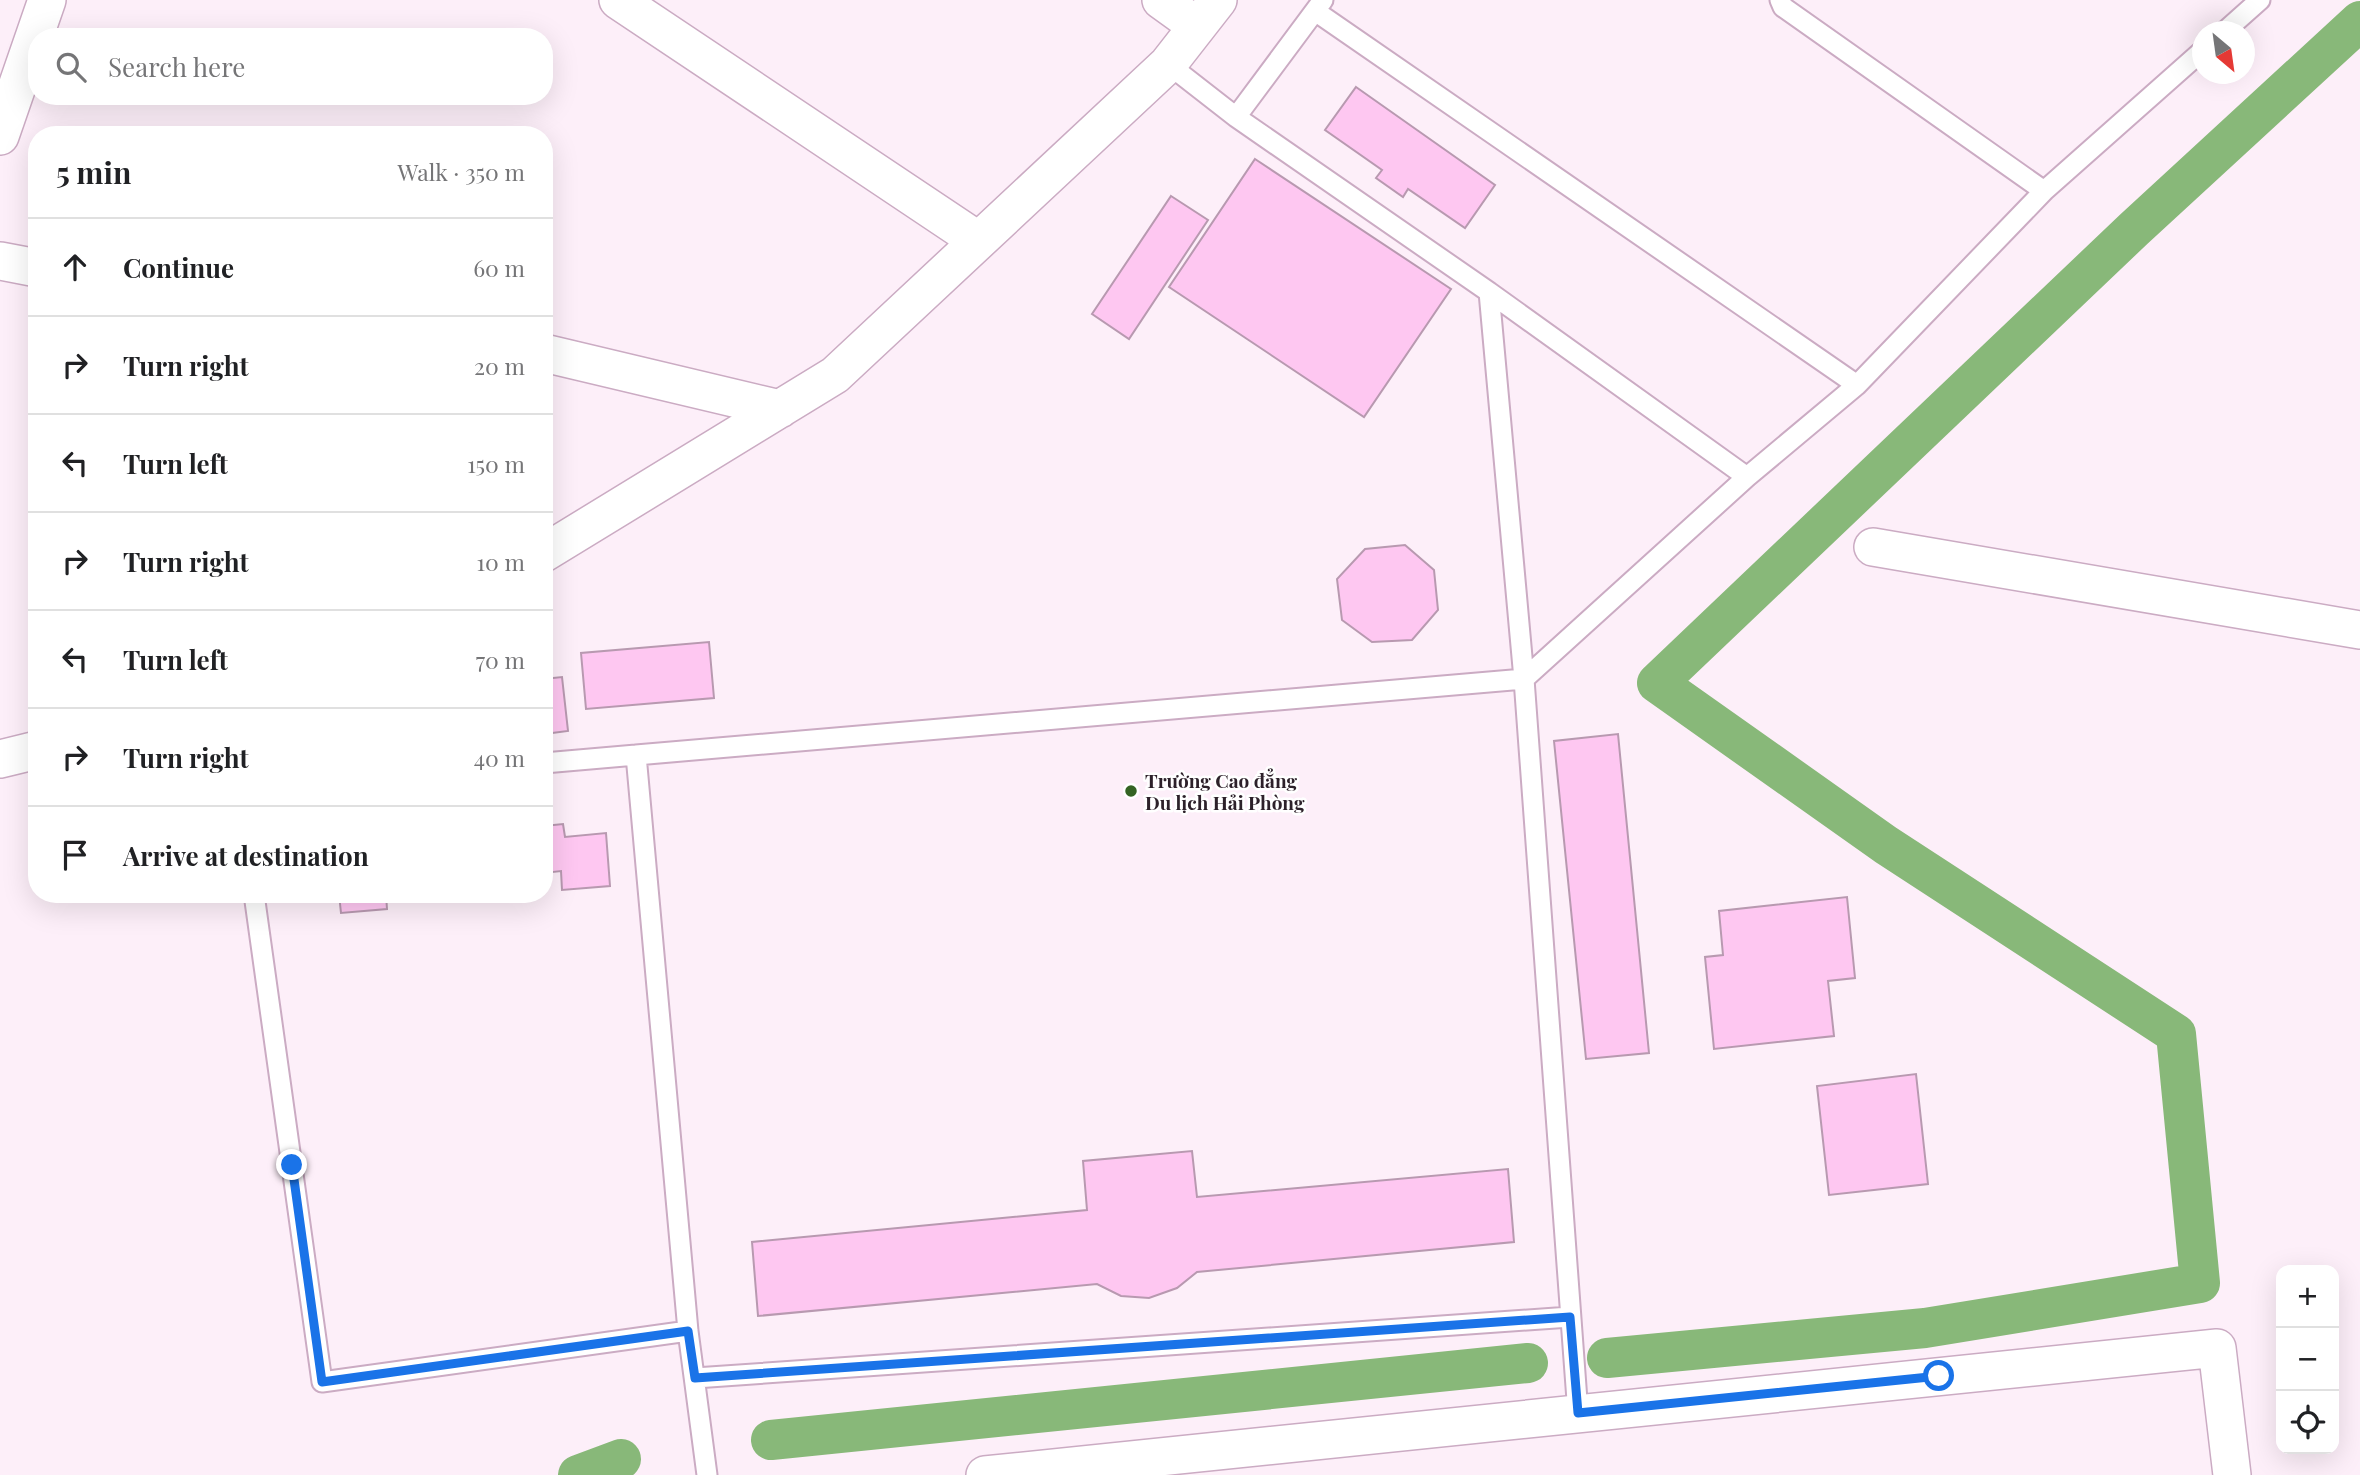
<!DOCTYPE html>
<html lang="en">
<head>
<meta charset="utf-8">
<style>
  :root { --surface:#fff; --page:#f2f2f2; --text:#202124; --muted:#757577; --line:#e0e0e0 }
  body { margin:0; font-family:"Playfair Display",serif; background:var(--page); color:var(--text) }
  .controls { position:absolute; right:21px; bottom:21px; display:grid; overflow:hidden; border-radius:14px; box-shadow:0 7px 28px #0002 }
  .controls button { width:63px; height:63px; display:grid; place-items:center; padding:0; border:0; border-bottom:2px solid var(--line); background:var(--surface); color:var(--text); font:35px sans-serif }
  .compass { position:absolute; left:2192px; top:21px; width:63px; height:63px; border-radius:50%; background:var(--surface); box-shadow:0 7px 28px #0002; rotate:151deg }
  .stop { position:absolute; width:21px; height:21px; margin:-16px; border:5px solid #1a73e8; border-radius:50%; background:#fff }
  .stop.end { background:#1a73e8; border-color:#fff; box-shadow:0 2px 7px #0008 }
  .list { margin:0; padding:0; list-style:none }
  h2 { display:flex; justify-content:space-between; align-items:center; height:91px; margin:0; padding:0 28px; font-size:30px }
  h2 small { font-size:23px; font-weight:400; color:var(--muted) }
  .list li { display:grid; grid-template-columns:46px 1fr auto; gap:21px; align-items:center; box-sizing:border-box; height:98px; padding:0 28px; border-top:2px solid var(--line) }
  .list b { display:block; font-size:26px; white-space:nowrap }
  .list em { font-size:23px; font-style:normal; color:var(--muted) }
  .icon { flex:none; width:38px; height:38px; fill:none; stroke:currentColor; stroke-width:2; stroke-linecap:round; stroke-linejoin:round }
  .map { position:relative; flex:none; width:2360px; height:1475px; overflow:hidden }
  .search { position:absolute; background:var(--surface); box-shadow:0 7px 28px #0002; left:28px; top:28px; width:525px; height:77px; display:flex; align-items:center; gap:18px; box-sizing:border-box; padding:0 24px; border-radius:28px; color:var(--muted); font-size:26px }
  .panel { position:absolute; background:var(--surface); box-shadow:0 7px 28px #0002; left:28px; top:126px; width:525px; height:777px; border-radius:28px }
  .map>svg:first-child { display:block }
</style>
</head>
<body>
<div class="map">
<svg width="2360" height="1475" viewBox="0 0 2360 1475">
  <rect width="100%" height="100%" fill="#fdeff9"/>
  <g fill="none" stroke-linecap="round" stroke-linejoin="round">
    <!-- canal -->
    <path stroke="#88b879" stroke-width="40" d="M1607 1358 1925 1328 2200 1283 2176 1034 1886 845 1657 683 2134 229 2360 21
      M771 1440 1528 1363
      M578 1475 621 1459"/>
  </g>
  <!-- building -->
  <path fill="#fec7f1" stroke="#b899b0" stroke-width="2" d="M1356 87 1495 185 1465 228 1408 189 1403 197 1376 178 1382 170 1325 130Z
    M1255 159 1451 289 1364 417 1169 287Z
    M1171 196 1208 220 1129 339 1092 314Z
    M1405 545 1434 570 1438 610 1412 640 1372 642 1342 620 1337 579 1365 549Z
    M709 642 714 698 586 709 581 653Z
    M562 677 568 731 544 734V679Z
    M1618 734 1649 1053 1586 1059 1554 741Z
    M563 824 565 837 606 833 610 886 562 890 561 871 544 873V826Z
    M339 894H386L387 909 341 913Z
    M1847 897 1855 978 1828 981 1834 1036 1714 1049 1705 957 1723 955 1719 911Z
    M1916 1074 1928 1184 1829 1195 1817 1086Z
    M1192 1151 1197 1197 1508 1169 1514 1242 1197 1272 1177 1288 1149 1298 1121 1296 1097 1284 758 1316 752 1242 1087 1210 1083 1161Z"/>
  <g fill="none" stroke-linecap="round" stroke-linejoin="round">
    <defs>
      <path id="service" d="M1780 0 1783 7 2044 191
        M1315 11 1857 385
        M2224 32 2260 0
        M1168 64 1236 117 1489 292 1524 679
        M1236 117 1323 0
        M1489 292 1747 477
        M1524 679 1747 477 1857 385 2044 191 2202 51
        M544 763 636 755
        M254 894 322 1382 688 1331
        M695 1378 1570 1317
        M707 1475 688 1331 636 755 1524 679 1578 1414"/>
      <path id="minor" d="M618 0 977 240
        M1161 0 1197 26
        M0 136 47 0
        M0 261 37 268
        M544 353 780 409
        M1873 547 2360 630
        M544 553 835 375 1168 64 1218 0
        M0 759 37 750
        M985 1475 2217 1348 2232 1475"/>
    </defs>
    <!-- service casing -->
    <use href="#service" stroke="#cbabc3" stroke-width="23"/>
    <!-- minor casing -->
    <use href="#minor" stroke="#cbabc3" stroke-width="40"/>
    <!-- service -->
    <use href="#service" stroke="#fff" stroke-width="19"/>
    <!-- minor -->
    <use href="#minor" stroke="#fff" stroke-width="37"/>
  </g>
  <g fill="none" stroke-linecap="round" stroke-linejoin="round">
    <!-- route -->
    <path stroke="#1a73e8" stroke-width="9" d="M292 1165 322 1382 688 1331 695 1378 1570 1317 1578 1413 1939 1376"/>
  </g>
  <!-- markers -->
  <circle fill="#346323" stroke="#fff" stroke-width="2.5" cx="1131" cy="791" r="7"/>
  <g text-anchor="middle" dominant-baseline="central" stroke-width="5" stroke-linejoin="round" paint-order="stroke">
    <!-- poi labels -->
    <g font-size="19" font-weight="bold" fill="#2d212a" stroke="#fff" text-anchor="start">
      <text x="1145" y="780">Trường Cao đẳng<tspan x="1145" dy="22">Du lịch Hải Phòng</tspan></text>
    </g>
  </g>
</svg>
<div class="controls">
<button>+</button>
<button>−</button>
<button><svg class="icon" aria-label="locate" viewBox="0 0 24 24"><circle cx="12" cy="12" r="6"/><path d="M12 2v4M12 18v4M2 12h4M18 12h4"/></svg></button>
</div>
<svg class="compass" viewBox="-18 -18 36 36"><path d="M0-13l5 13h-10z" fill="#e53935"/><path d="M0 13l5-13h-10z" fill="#757577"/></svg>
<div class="stop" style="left:1939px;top:1376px"></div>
<div class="stop end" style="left:292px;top:1165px"></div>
<div class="search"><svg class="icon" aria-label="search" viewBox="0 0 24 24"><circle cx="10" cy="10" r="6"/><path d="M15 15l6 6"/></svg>Search here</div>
<section class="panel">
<h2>5 min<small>Walk · 350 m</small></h2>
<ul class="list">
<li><svg class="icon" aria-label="ahead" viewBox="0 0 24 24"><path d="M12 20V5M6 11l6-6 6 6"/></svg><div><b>Continue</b></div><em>60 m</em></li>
<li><svg class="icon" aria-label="right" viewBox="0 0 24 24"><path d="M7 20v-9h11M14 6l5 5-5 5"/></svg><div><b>Turn right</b></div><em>20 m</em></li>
<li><svg class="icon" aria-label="left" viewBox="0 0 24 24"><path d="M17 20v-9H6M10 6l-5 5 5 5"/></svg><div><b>Turn left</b></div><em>150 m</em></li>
<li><svg class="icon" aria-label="right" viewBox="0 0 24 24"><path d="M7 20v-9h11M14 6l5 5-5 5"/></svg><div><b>Turn right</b></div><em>10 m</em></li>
<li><svg class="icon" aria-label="left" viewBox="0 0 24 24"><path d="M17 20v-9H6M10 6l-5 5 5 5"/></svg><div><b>Turn left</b></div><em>70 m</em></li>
<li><svg class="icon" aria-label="right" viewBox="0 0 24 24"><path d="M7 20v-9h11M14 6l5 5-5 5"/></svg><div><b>Turn right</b></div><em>40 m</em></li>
<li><svg class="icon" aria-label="arrive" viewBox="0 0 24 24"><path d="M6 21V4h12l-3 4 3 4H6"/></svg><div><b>Arrive at destination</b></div></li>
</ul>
</section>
</div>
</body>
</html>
